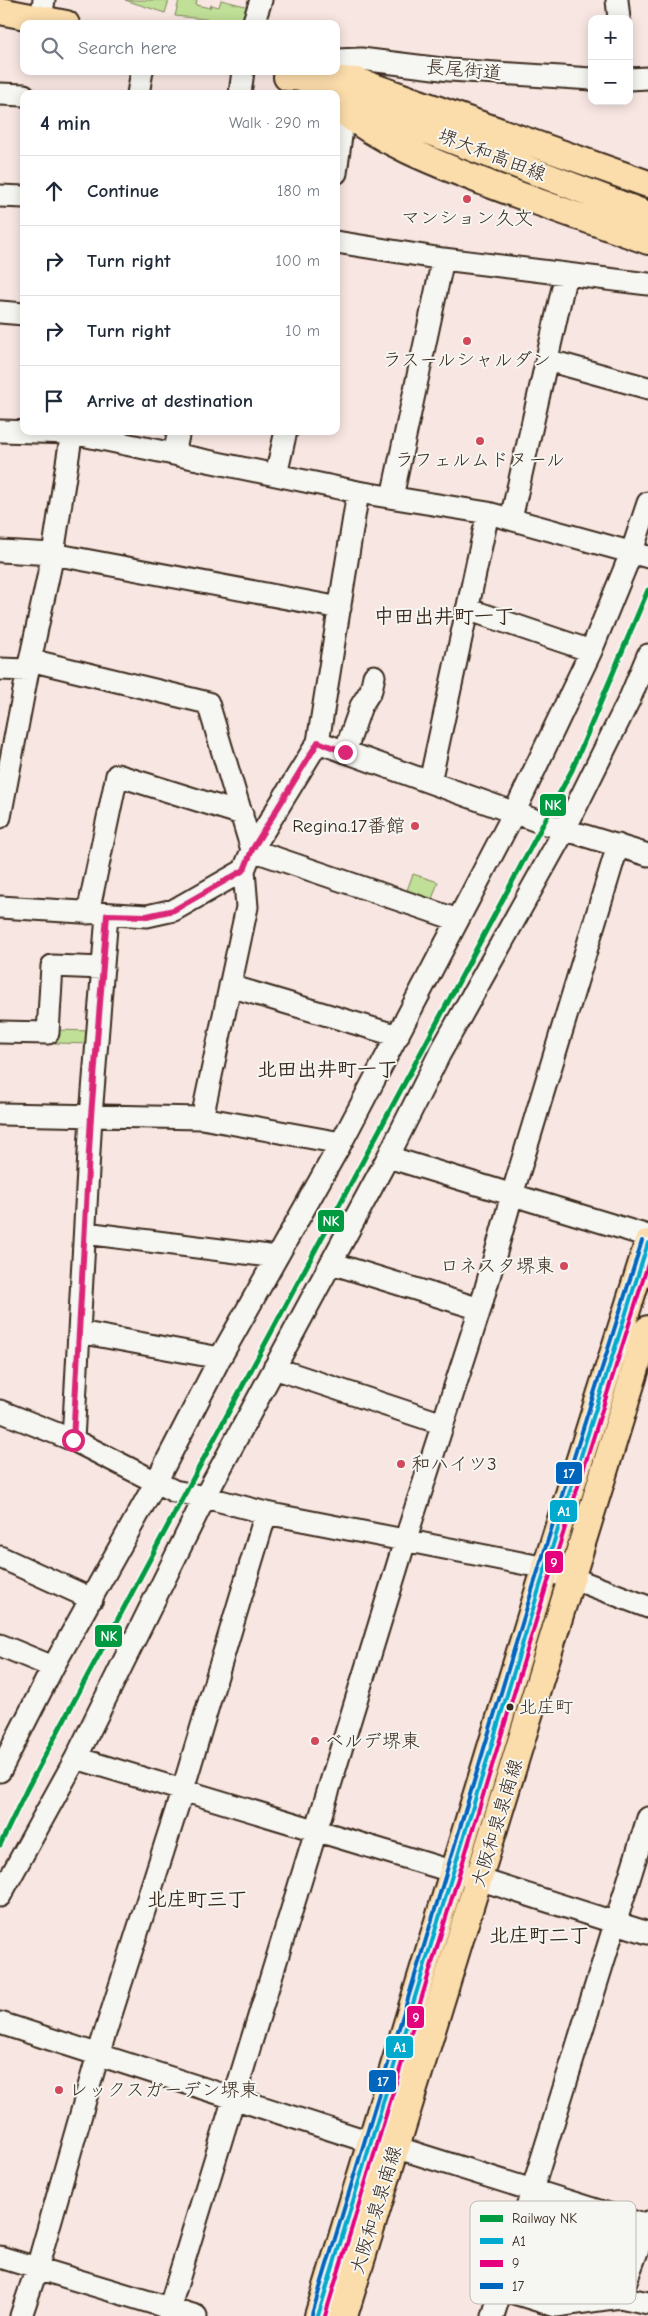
<!DOCTYPE html>
<html lang="en">
<head>
<meta charset="utf-8">
<style>
  :root { --surface:#fff; --page:#f6f6f7; --text:#1f2937; --muted:#747a83; --line:#e0e1e3 }
  body { margin:0; font-family:"Comic Neue","Klee One",sans-serif; background:var(--page); color:var(--text) }
  .controls { position:absolute; right:15px; top:15px; display:grid; overflow:hidden; border-radius:10px; box-shadow:0 2px 12px #0003 }
  .controls button { width:45px; height:45px; display:grid; place-items:center; padding:0; border:0; border-bottom:1px solid var(--line); background:var(--surface); color:var(--text); font:25px sans-serif }
  .stop { position:absolute; width:15px; height:15px; margin:-11px; border:4px solid #db2777; border-radius:50%; background:#fff }
  .stop.end { background:#db2777; border-color:#fff; box-shadow:0 1px 5px #0008 }
  .list { margin:0; padding:0; list-style:none }
  h2 { display:flex; justify-content:space-between; align-items:center; height:65px; margin:0; padding:0 20px; font-size:21px }
  h2 small { font-size:16px; font-weight:400; color:var(--muted) }
  .list li { display:grid; grid-template-columns:32px 1fr auto; gap:15px; align-items:center; box-sizing:border-box; height:70px; padding:0 20px; border-top:1px solid var(--line) }
  .list b { display:block; font-size:19px; white-space:nowrap }
  .list em { font-size:16px; font-style:normal; color:var(--muted) }
  .icon { flex:none; width:28px; height:28px; fill:none; stroke:currentColor; stroke-width:2; stroke-linecap:round; stroke-linejoin:round }
  .map { position:relative; flex:none; width:648px; height:2316px; overflow:hidden }
  .search { position:absolute; background:var(--surface); box-shadow:0 2px 12px #0003; left:20px; top:20px; width:320px; height:55px; display:flex; align-items:center; gap:12px; box-sizing:border-box; padding:0 18px; border-radius:10px; color:var(--muted); font-size:19px }
  .panel { position:absolute; background:var(--surface); box-shadow:0 2px 12px #0003; left:20px; top:90px; width:320px; height:345px; border-radius:10px }
  .map>svg:first-child { display:block }
</style>
</head>
<body>
<div class="map">
<svg width="648" height="2316" viewBox="0 0 648 2316">
  <rect width="100%" height="100%" fill="#f8e6e2"/>
  <filter id="ink" filterUnits="userSpaceOnUse"><feTurbulence type="fractalNoise" baseFrequency=".02" numOctaves="2"/><feDisplacementMap in="SourceGraphic" scale="10" xChannelSelector="R" yChannelSelector="G"/><feConvolveMatrix kernelMatrix="1 2 1 2 8 2 1 2 1" color-interpolation-filters="sRGB"/></filter>
  <g filter="url(#ink)">
    <!-- green -->
    <path fill="#c0df97" stroke="#7e845a" d="M125 0H169L165 13Z
      M179 0H197L196 5 210 8 211 5 219 7 221 0 249 7 244 23 175 16Z
      M413 874 438 882 431 902 406 893Z
      M56 1030 92 1031 91 1044 55 1043Z"/>
    <g fill="none" stroke-linecap="round" stroke-linejoin="round">
      <defs>
        <path id="minor" d="M617 0 619 19
          M41 18 44 0
          M253 24 261 0
          M336 60 361 59 450 70 592 79
          M629 79 648 78
          M0 94 24 95
          M138 94 142 71
          M240 94 243 71
          M336 173 344 113
          M0 196 24 197
          M336 242 443 259 648 284
          M0 312 24 314
          M547 360 648 388
          M0 431 72 433 358 492 488 513 648 557
          M174 454 179 431
          M276 475 286 431
          M358 492 318 742 543 823 648 855
          M392 497 443 259
          M511 519 566 274
          M0 551 53 554 340 608
          M467 609 591 651
          M30 660 208 703 252 850
          M0 669 28 670
          M345 752 361 706 371 690 374 676
          M430 782 488 513
          M0 817 28 670 53 554 72 431
          M252 850 458 920
          M0 907 147 916 174 910 244 870
          M88 913 117 775 242 814
          M230 986 398 1036
          M0 1032 48 1033 52 966 103 968
          M0 1114 202 1118 341 1143
          M202 1118 247 907 244 870 252 850 318 742
          M388 1157 648 1236
          M85 1233 277 1257
          M331 1263 480 1309
          M79 1332 220 1358
          M274 1368 443 1424
          M0 1411 73 1440 156 1482 220 1358 341 1143 514 813 591 651 632 551 648 503
          M73 1440 91 1116 107 915
          M0 1557 92 1599
          M0 1645 53 1667
          M76 1758 494 1884 648 1933
          M0 1771 53 1667 156 1482 174 1491 205 1497 266 1513 531 1565 585 1583 648 1607
          M0 1896 76 1758 205 1497 388 1157 439 1055 564 831 630 698 648 655
          M0 2023 370 2142
          M395 2147 647 2226
          M0 2257 196 2316
          M501 2289 556 2306 620 2297 648 2303
          M620 2297 648 2222
          M21 2316 37 2268 98 2055 183 1789 266 1513
          M167 2316 405 1541 480 1309 512 1195 618 845
          M493 2316 648 1818"/>
        <path id="major" d="M0 11 66 24
          M287 77 357 81 648 184
          M337 96 648 215
          M336 106C382 143 435 163 489 184 542 204 595 222 648 241
          M318 2316 540 1586 648 1243
          M344 2316 648 1329"/>
      </defs>
      <!-- minor casing -->
      <use href="#minor" stroke="#3b2a1e" stroke-width="25"/>
      <!-- major casing -->
      <use href="#major" stroke="#3b2a1e" stroke-width="30"/>
      <!-- minor -->
      <use href="#minor" stroke="#f6f6f2" stroke-width="21"/>
      <!-- major -->
      <use href="#major" stroke="#fbdcab" stroke-width="26"/>
      <defs>
        <path id="bus-1" d="M318 2316 540 1586 648 1243"/>
        <path id="bus-2" d="M325 2316 546 1588 648 1264"/>
        <path id="bus-3" d="M312 2314 534 1584 642 1241"/>
      </defs>
      <!-- bus-1 casing -->
      <use href="#bus-1" stroke="#f6f6f2" stroke-width="8"/>
      <!-- bus-2 casing -->
      <use href="#bus-2" stroke="#f6f6f2" stroke-width="8"/>
      <!-- bus-3 casing -->
      <use href="#bus-3" stroke="#f6f6f2" stroke-width="8"/>
      <!-- bus-1 -->
      <use href="#bus-1" stroke="#00a9ce" stroke-width="4"/>
      <!-- bus-2 -->
      <use href="#bus-2" stroke="#e5007d" stroke-width="4"/>
      <!-- bus-3 -->
      <use href="#bus-3" stroke="#0065bd" stroke-width="4"/>
      <defs>
        <path id="rail-1" d="M0 1845 27 1789 572 770 648 590"/>
      </defs>
      <!-- rail-1 casing -->
      <use href="#rail-1" stroke="#f6f6f2" stroke-width="9"/>
      <!-- rail-1 -->
      <use href="#rail-1" stroke="#009a41" stroke-width="5"/>
    </g>
  </g>
  <g fill="none" stroke-linecap="round" stroke-linejoin="round" filter="url(#ink)">
    <!-- route -->
    <path stroke="#db2777" stroke-width="6" d="M73 1440 91 1116 107 915 147 916 174 910 244 870 252 850 318 742 345 752"/>
  </g>
  <!-- markers -->
  <g fill="#d1495b" stroke="#f6f6f2" stroke-width="2">
    <circle cx="467" cy="199" r="5"/>
    <circle cx="467" cy="341" r="5"/>
    <circle cx="480" cy="441" r="5"/>
    <circle cx="415" cy="826" r="5"/>
    <circle cx="564" cy="1266" r="5"/>
    <circle cx="401" cy="1464" r="5"/>
    <circle cx="315" cy="1741" r="5"/>
    <circle cx="59" cy="2090" r="5"/>
  </g>
  <circle fill="#3b2a1e" stroke="#f6f6f2" stroke-width="2" cx="510" cy="1707" r="4.5"/>
  <g text-anchor="middle" dominant-baseline="central" stroke-width="4" stroke-linejoin="round" paint-order="stroke">
    <!-- bus labels -->
    <g font-size="18" fill="#3b2a1e" stroke="#f6f6f2" text-anchor="start">
      <text x="519" y="1707">北庄町</text>
    </g>
    <!-- street labels -->
    <g font-size="19" fill="#3b2a1e" stroke="#f6f6f2">
      <text transform="translate(464 70) rotate(5)">長尾街道</text>
      <text transform="translate(492 155) rotate(21)">堺大和高田線</text>
      <text transform="translate(497 1823) rotate(-73)">大阪和泉泉南線</text>
      <text transform="translate(376 2210) rotate(-73)">大阪和泉泉南線</text>
    </g>
    <!-- poi labels -->
    <g font-size="19" fill="#3b2a1e" stroke="#f6f6f2">
      <text x="467" y="218">マンション久文</text>
      <text x="467" y="360">ラスールシャルダン</text>
      <text x="480" y="460">ラフェルムドヌール</text>
      <text x="405" y="826" text-anchor="end">Regina.17番館</text>
      <text x="554" y="1266" text-anchor="end">ロネスタ堺東</text>
      <text x="411" y="1464" text-anchor="start">和ハイツ3</text>
      <text x="325" y="1741" text-anchor="start">ベルデ堺東</text>
      <text x="69" y="2090" text-anchor="start">レックスガーデン堺東</text>
    </g>
    <!-- neighbourhood labels -->
    <g font-size="20" font-weight="bold" fill="#3b2a1e" stroke="#f6f6f2">
      <text x="444" y="616">中田出井町一丁</text>
      <text x="327" y="1069">北田出井町一丁</text>
      <text x="197" y="1899">北庄町三丁</text>
      <text x="539" y="1935">北庄町二丁</text>
    </g>
  </g>
  <!-- legend -->
  <rect x="470" y="2201" width="166" height="103" rx="8" fill="#f6f6f2" stroke="#beb9b2" stroke-width="1"/>
  <rect x="480" y="2215" width="23" height="7" fill="#009a41"/>
  <rect x="480" y="2238" width="23" height="6" fill="#00a9ce"/>
  <rect x="480" y="2260" width="23" height="7" fill="#e5007d"/>
  <rect x="480" y="2283" width="23" height="6" fill="#0065bd"/>
  <g font-size="14" fill="#3b2a1e">
    <text x="512" y="2223">Railway NK</text>
    <text x="512" y="2246">A1</text>
    <text x="512" y="2268">9</text>
    <text x="512" y="2291">17</text>
  </g>
  <g stroke="#f6f6f2" stroke-width="2">
    <rect x="539" y="793" width="28" height="24" rx="5" fill="#009a41"/>
    <rect x="317" y="1209" width="28" height="24" rx="5" fill="#009a41"/>
    <rect x="555" y="1461" width="28" height="24" rx="5" fill="#0065bd"/>
    <rect x="549" y="1499" width="29" height="24" rx="5" fill="#00a9ce"/>
    <rect x="544" y="1550" width="20" height="24" rx="5" fill="#e5007d"/>
    <rect x="94" y="1624" width="29" height="24" rx="5" fill="#009a41"/>
    <rect x="406" y="2005" width="19" height="24" rx="5" fill="#e5007d"/>
    <rect x="385" y="2035" width="29" height="24" rx="5" fill="#00a9ce"/>
    <rect x="368" y="2069" width="29" height="24" rx="5" fill="#0065bd"/>
  </g>
  <g font-size="14" text-anchor="middle" font-weight="bold" fill="#fff">
    <text x="553" y="810">NK</text>
    <text x="331" y="1226">NK</text>
    <text x="569" y="1478">17</text>
    <text x="564" y="1516">A1</text>
    <text x="554" y="1567">9</text>
    <text x="109" y="1641">NK</text>
    <text x="416" y="2022">9</text>
    <text x="400" y="2052">A1</text>
    <text x="383" y="2086">17</text>
  </g>
</svg>
<div class="controls">
<button>+</button>
<button>−</button>
</div>
<div class="stop" style="left:73px;top:1440px"></div>
<div class="stop end" style="left:345px;top:752px"></div>
<div class="search"><svg class="icon" aria-label="search" viewBox="0 0 24 24"><circle cx="10" cy="10" r="6"/><path d="M15 15l6 6"/></svg>Search here</div>
<section class="panel">
<h2>4 min<small>Walk · 290 m</small></h2>
<ul class="list">
<li><svg class="icon" aria-label="ahead" viewBox="0 0 24 24"><path d="M12 20V5M6 11l6-6 6 6"/></svg><div><b>Continue</b></div><em>180 m</em></li>
<li><svg class="icon" aria-label="right" viewBox="0 0 24 24"><path d="M7 20v-9h11M14 6l5 5-5 5"/></svg><div><b>Turn right</b></div><em>100 m</em></li>
<li><svg class="icon" aria-label="right" viewBox="0 0 24 24"><path d="M7 20v-9h11M14 6l5 5-5 5"/></svg><div><b>Turn right</b></div><em>10 m</em></li>
<li><svg class="icon" aria-label="arrive" viewBox="0 0 24 24"><path d="M6 21V4h12l-3 4 3 4H6"/></svg><div><b>Arrive at destination</b></div></li>
</ul>
</section>
</div>
</body>
</html>
